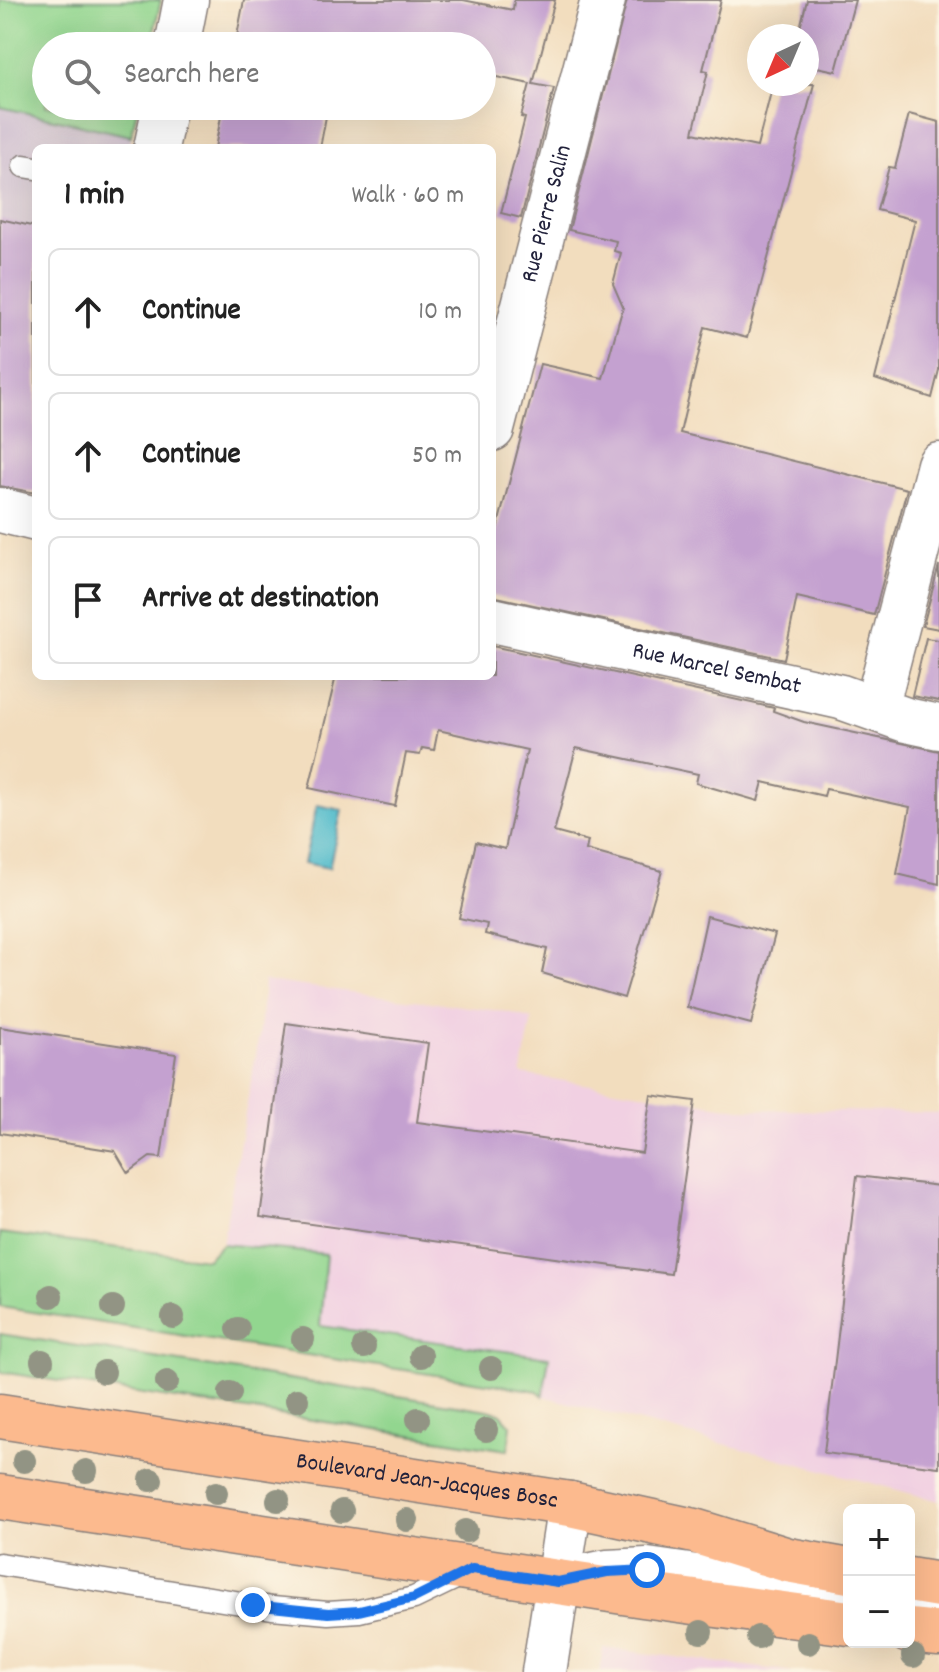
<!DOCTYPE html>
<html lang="en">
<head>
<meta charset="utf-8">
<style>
  :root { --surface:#fff; --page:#f6f6f6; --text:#222; --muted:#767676; --line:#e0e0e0 }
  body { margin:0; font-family:Dekko,sans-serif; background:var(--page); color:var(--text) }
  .controls { position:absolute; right:24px; bottom:24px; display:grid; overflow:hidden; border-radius:12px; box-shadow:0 8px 32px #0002 }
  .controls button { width:72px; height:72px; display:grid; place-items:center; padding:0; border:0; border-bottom:2px solid var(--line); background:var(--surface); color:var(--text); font:40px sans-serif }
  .compass { position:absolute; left:747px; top:24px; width:72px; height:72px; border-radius:50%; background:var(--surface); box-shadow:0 8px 32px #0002; rotate:224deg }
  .stop { position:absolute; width:24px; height:24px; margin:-18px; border:6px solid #1a73e8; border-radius:50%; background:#fff }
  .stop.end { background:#1a73e8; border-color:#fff; box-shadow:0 2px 8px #0008 }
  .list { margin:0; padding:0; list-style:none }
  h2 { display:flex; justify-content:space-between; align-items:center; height:104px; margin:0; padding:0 32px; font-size:34px }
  h2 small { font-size:26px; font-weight:400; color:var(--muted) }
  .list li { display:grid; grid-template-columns:52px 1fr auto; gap:24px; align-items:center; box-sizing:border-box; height:128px; margin:0 16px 16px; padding:0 16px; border:2px solid var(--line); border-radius:12px }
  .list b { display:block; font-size:30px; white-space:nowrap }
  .list em { font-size:26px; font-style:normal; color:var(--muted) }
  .icon { flex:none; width:44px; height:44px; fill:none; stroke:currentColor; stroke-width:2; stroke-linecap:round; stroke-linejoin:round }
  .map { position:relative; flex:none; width:939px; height:1672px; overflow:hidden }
  .search { position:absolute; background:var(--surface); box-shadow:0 8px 32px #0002; left:32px; top:32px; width:464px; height:88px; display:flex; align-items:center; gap:20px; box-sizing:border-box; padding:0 28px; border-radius:44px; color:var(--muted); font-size:30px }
  .panel { position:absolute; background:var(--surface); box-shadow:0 8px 32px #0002; left:32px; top:144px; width:464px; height:536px; border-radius:12px }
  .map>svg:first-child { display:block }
</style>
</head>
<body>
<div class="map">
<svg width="939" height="1672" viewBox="0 0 939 1672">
  <rect width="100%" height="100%" fill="#fcf5e5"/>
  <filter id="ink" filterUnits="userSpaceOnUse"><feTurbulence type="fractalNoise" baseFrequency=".0125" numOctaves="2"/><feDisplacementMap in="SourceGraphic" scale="16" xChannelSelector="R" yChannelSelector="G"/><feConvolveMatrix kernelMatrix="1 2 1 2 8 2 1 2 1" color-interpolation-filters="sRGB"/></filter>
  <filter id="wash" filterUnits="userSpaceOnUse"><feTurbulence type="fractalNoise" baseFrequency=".006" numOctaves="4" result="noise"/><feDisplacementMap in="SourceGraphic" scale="32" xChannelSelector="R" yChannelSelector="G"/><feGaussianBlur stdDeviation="1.8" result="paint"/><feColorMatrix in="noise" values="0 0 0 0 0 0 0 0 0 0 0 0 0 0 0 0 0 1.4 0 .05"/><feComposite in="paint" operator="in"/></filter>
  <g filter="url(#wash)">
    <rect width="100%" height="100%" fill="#f2ddbe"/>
    <!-- built -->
    <path fill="#f1d0e2" d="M264 981 508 1012 532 1019 521 1074 740 1109 939 1113V1501L543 1396 549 1357 320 1326 325 1254 222 1244 260 1030Z
      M603 1648 795 1672H600Z"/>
    <!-- industrial -->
    <path fill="#cebed0" d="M0 0H161L151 46H46V106H138L129 148H36V386L0 378Z"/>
    <!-- green -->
    <path fill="#92d68f" stroke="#5a7c65" stroke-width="2" d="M0 0H161L151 46H46V106H138L131 136 0 107Z
      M0 1233 207 1259 222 1244 326 1254 320 1326 549 1357 543 1396 538 1391 0 1307Z
      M0 1334 488 1410 501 1414 511 1425 508 1450 0 1372Z"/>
    <!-- water -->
    <path fill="#4ebaca" stroke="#386e82" stroke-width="2" d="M317 805 342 810 329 868 304 863Z"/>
    <g id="blocks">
      <!-- building -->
      <path fill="#c4a1d0" d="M244 0H463L513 10 514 0H555L533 84 554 88 521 218 501 213 525 118 521 117 530 84 482 74V46H235Z
        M627 0H721L703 70 708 71 693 133 757 147 773 84H814L747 338 705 327 680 433 907 489 874 615 797 597 784 659 492 596V548L540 364 603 378 623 307 613 284 621 253 614 251 616 241 569 230Z
        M807 0H855L836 71 807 65V36H798Z
        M223 106H328L320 148H215Z
        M909 114 939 122V370L932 398 875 379 915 220 877 210 889 167 895 168Z
        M0 219 36 227V493L0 486Z
        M939 565V629L923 626Z
        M926 638 939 640V701L912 696Z
        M492 646 774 708 773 711 804 722 939 751V884L897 874 910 807 826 789 824 796 763 782 758 801 696 783 698 774 576 748 554 832 588 841 586 850 662 871 624 998 542 973 547 949 485 934 487 924 459 918 476 842 505 849 527 750 438 730 434 750 422 748 420 755 406 753 395 806 309 788 336 676H492Z
        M707 916 775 934 751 1024 687 1007Z
        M286 1023 428 1043 417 1122 642 1153 651 1095 695 1101 671 1274 260 1217Z
        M0 1027 176 1054 161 1158 150 1157 128 1173 115 1151 0 1133Z
        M857 1176 939 1186V1467L824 1453Z"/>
    </g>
  </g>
  <g filter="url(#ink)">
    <use href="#blocks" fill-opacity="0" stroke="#8a807c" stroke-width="2"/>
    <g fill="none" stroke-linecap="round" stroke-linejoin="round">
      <defs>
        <path id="lane" d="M24 166 36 168
          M0 1564 272 1608 328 1613 359 1611 414 1598 468 1572"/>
        <g id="street">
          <path d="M177 46 186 0"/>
          <path d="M156 148 165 106"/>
          <path id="s1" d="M492 429 603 0"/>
          <path d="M0 510 36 519"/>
          <path id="s2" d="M492 620 841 697 906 720 939 727"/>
          <path d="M876 708 939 465"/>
          <path d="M572 1579 607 1572 647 1570 849 1599"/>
          <path d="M909 1608 939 1612"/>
          <path d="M544 1672 570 1504"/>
        </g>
        <g id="primary">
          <path id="s3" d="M0 1416 570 1504 694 1531 788 1560 849 1571"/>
          <path d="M0 1497 643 1595 849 1623"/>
          <path d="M909 1580 939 1585"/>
          <path d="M909 1631 939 1634"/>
        </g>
      </defs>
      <!-- lane casing -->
      <use href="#lane" stroke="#8a807c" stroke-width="25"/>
      <!-- street casing -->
      <use href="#street" stroke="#8a807c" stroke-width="47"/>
      <!-- primary casing -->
      <use href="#primary" stroke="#8a807c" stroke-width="47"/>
      <!-- lane -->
      <use href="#lane" stroke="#fff" stroke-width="22"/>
      <!-- street -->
      <use href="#street" stroke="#fff" stroke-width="44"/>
      <!-- primary -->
      <use href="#primary" stroke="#fcba8e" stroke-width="44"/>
    </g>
    <!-- trees -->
    <g fill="#929484">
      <circle cx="51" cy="1296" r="12"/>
      <circle cx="113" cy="1307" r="12"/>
      <circle cx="173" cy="1317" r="12"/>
      <circle cx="238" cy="1329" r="12"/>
      <circle cx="303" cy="1339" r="12"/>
      <circle cx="364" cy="1347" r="12"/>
      <circle cx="421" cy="1356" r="12"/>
      <circle cx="42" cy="1361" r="12"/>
      <circle cx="491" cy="1368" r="12"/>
      <circle cx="104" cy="1372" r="12"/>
      <circle cx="167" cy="1382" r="12"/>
      <circle cx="230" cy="1393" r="12"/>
      <circle cx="297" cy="1400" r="12"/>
      <circle cx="418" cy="1419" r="12"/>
      <circle cx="486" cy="1430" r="12"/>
      <circle cx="24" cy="1461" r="12"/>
      <circle cx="86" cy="1471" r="12"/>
      <circle cx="151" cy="1480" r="12"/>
      <circle cx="216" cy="1493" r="12"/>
      <circle cx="278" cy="1500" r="12"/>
      <circle cx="342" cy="1511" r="12"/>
      <circle cx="407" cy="1520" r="12"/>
      <circle cx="466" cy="1531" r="12"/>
      <circle cx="701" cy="1632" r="12"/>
      <circle cx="758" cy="1637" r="12"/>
      <circle cx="808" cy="1643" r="12"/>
      <circle cx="913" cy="1656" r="12"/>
    </g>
  </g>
  <g fill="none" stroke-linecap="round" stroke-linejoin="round" filter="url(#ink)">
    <!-- route -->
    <path stroke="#1a73e8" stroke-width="10" d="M253 1605 328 1613 359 1611 414 1598 472 1569 558 1582 607 1572 647 1570"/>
  </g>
  <g text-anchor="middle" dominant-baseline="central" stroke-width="8" stroke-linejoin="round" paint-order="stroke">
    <!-- street labels -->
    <g font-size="24" fill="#22223b" stroke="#fcf5e5">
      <text stroke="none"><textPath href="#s1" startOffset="222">Rue Pierre Salin</textPath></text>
      <text stroke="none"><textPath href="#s2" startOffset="230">Rue Marcel Sembat</textPath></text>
      <text stroke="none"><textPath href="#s3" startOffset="432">Boulevard Jean-Jacques Bosc</textPath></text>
    </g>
  </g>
</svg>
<div class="controls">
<button>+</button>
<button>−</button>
</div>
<svg class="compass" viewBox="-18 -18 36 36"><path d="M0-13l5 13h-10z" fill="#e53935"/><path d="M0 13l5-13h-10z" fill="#767676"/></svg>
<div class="stop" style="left:647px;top:1570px"></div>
<div class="stop end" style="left:253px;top:1605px"></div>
<div class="search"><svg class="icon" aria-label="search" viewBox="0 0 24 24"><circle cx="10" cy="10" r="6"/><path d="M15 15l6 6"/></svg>Search here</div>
<section class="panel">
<h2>1 min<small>Walk · 60 m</small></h2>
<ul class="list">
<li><svg class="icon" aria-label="ahead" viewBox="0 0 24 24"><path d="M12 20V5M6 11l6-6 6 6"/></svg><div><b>Continue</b></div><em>10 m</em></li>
<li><svg class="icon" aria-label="ahead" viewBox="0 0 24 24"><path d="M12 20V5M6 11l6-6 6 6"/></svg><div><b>Continue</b></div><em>50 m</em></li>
<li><svg class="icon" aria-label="arrive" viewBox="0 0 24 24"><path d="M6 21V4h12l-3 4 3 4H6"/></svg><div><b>Arrive at destination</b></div></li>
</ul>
</section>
</div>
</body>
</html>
